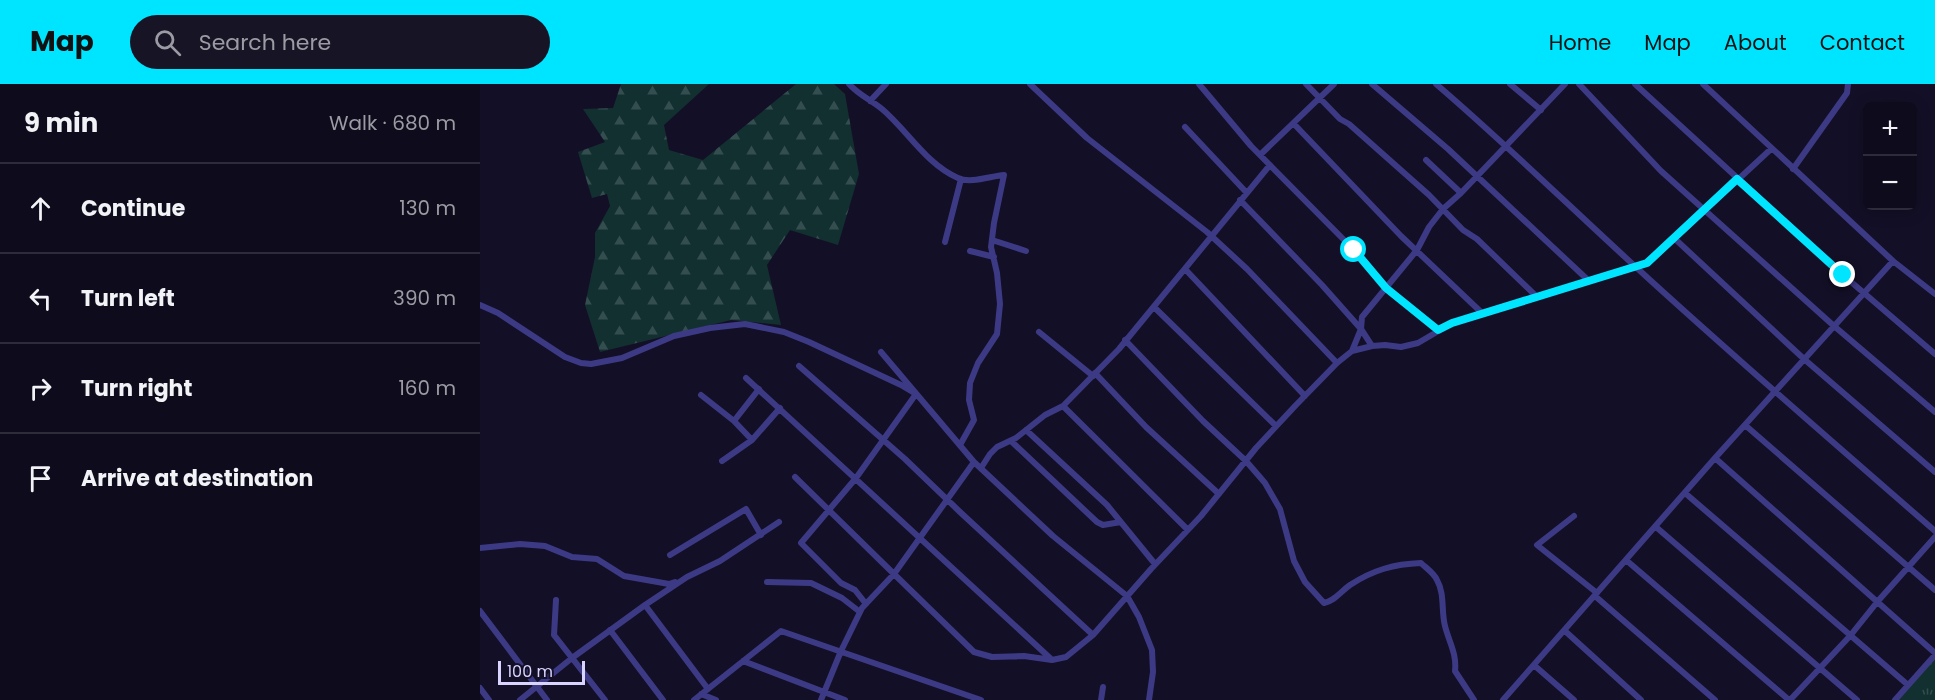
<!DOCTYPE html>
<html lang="en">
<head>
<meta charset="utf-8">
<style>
  :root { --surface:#0e0b1c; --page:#171425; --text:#f1f3f6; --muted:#9b9ba3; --line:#2e2b3b; --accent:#00e5ff }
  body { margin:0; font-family:Poppins,sans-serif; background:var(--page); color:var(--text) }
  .controls { position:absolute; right:18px; top:18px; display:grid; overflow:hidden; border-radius:9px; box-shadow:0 3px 15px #0003 }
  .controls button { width:54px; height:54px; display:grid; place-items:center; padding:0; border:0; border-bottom:2px solid var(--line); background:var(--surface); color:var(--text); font:30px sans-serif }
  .scale { position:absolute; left:18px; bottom:15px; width:87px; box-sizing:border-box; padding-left:6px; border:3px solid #d9d4ff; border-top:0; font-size:16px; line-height:21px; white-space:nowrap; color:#d9d4ff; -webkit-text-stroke:4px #130f26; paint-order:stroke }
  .stop { position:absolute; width:18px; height:18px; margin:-14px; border:4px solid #00e5ff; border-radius:50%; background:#fff }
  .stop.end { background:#00e5ff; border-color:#fff; box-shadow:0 2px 6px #0008 }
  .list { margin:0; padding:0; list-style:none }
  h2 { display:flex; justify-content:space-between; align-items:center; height:78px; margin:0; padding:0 24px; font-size:26px }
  h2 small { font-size:20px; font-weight:400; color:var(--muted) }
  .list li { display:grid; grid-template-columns:39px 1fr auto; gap:18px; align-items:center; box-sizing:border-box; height:90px; padding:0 24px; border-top:2px solid var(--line) }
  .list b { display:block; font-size:22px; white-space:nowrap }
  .list em { font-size:20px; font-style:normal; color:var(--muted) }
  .icon { flex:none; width:33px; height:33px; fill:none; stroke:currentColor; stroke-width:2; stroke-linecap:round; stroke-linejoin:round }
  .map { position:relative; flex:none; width:1455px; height:616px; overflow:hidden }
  header { display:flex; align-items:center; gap:36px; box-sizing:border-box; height:84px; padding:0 30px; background:var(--accent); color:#111 }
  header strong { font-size:28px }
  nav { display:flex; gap:33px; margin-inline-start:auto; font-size:21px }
  .search { width:420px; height:54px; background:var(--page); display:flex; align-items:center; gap:15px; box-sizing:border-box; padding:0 21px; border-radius:33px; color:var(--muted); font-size:22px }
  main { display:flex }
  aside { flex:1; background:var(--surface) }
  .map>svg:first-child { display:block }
</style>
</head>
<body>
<header>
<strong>Map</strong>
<div class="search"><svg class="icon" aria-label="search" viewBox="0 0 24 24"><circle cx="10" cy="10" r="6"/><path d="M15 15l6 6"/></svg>Search here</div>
<nav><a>Home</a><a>Map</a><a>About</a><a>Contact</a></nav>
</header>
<main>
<aside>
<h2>9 min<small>Walk · 680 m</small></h2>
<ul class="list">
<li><svg class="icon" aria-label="ahead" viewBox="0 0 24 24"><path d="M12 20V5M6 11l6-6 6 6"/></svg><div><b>Continue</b></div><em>130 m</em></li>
<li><svg class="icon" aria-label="left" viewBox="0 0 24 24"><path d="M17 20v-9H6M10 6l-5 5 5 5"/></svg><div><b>Turn left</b></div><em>390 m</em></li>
<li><svg class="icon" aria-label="right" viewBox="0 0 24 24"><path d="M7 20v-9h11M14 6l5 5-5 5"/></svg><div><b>Turn right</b></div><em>160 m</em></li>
<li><svg class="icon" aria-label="arrive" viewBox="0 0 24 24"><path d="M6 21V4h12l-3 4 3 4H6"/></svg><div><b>Arrive at destination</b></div></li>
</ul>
</aside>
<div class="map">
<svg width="1455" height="616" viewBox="0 0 1455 616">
  <defs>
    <pattern id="grass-tufts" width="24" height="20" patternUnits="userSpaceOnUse" patternTransform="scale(1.5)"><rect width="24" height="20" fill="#12302f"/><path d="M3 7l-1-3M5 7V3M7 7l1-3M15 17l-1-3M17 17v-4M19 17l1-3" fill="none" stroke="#344d4e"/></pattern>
    <pattern id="forest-firs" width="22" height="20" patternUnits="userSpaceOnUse" patternTransform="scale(1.5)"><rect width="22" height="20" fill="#12302f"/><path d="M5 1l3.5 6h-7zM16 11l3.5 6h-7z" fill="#344d4e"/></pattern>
  </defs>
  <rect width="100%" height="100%" fill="#130f26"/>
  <!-- grass -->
  <path fill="url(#grass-tufts)" d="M1455 572V616H1416Z"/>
  <!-- forest -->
  <path fill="url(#forest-firs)" d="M141 0H229L184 41 189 66 223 76 316 0H354L365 10 379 90 358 161 310 146 287 181 301 241 251 236 120 268 105 221 115 173V149L130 122 127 110 112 114 98 68 125 58 103 25 133 24Z"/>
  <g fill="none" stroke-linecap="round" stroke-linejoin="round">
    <!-- minor -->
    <path stroke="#3d3a85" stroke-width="6" d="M369 0C380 12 390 15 402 25 427 46 447 81 478 94 490 100 511 92 524 91L514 139 511 163 517 189 520 220 517 250 498 279 490 299 489 316 494 336 480 361
      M550 0 607 54 727 148 767 185 857 279
      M719 0 771 62 874 166 906 204 958 246
      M826 0 860 35 869 40 949 111 983 146 997 155 1056 212
      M892 0 968 65 1109 197
      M956 0C1025 59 1090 123 1158 185 1255 274 1355 360 1455 447
      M1030 0 1061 26
      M1099 0 1181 87 1354 242 1455 328
      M1155 0 1363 191 1455 270
      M1223 0 1413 177 1455 210
      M390 17 406 0
      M814 40 921 152 1002 229
      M705 43 766 108
      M780 71 854 0
      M946 76 981 109
      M1313 85 1367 9 1368 0
      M760 116 842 201 881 245 872 267
      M1194 154 1324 275 1455 388
      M512 156 546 167
      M465 158 481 95
      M490 167 514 173
      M705 185 825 312
      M0 221 18 229 85 273 101 279 111 280 142 274 194 252 230 244 265 240 304 248 329 258 421 301 436 310 376 394 321 459 361 499 375 506 386 520
      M674 223 796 342
      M559 248 613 292
      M645 256 723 337 766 377 785 399 800 425 814 477 825 498 844 519C856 516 860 508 870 501 893 486 914 480 941 479 946 484 954 489 957 496 965 510 961 527 965 542 969 558 977 570 975 587L994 616
      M892 262 881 245 882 233 937 166 949 143 963 125 981 109 1085 0
      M401 268 494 378 573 452 647 512 659 533 672 566 673 588 669 616
      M319 282 425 375 480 428 613 551
      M615 289 666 343 739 410
      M266 294 570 574
      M221 311 254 337 272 356
      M583 322 708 446
      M254 337 279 305
      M1265 341 1455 506
      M546 346 627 421 675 480
      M531 357 617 438 623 441 641 438
      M1235 374 1455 569
      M242 377 272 356 300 324
      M501 384 510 370 517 363 536 354 565 331 583 322 639 265 790 81
      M315 393 414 490 494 378
      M1205 409 1428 601
      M1094 432 1057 461 1117 509
      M1176 443 1377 616
      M0 464 40 460 65 462 92 473 117 475 144 492 189 500 195 498
      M190 471 266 425 281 451
      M1146 476 1309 616
      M287 498 331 499 362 514 380 528
      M1115 512 1235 616
      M76 516 74 551 125 616
      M165 521 228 605
      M0 527 67 616
      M130 546 183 616
      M1085 547 1161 616
      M263 577 365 616
      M1055 582 1094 616
      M0 604 9 616
      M221 610 236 616
      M40 616 92 574 165 521 207 493 240 477 299 438
      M214 616 301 547 501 616
      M341 616 361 567 382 524 414 490 494 568 512 573 544 572 572 576 586 573 613 551 671 485 721 432 776 364 816 321 857 279 872 267 892 262 905 261 921 263 938 259 972 239 1168 179 1291 65
      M621 616 623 603
      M1023 616 1235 374 1413 177
      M1310 616 1370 552 1398 517 1455 453
      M1415 616 1455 571"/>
  </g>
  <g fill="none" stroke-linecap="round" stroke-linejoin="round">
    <!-- route -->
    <path stroke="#00e5ff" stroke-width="8" d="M874 166 906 204 958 246 972 239 1167 179 1257 95 1363 191"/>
  </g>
</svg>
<div class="controls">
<button>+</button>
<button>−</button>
</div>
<div class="scale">100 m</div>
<div class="stop" style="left:874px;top:166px"></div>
<div class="stop end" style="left:1363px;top:191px"></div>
</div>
</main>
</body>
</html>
